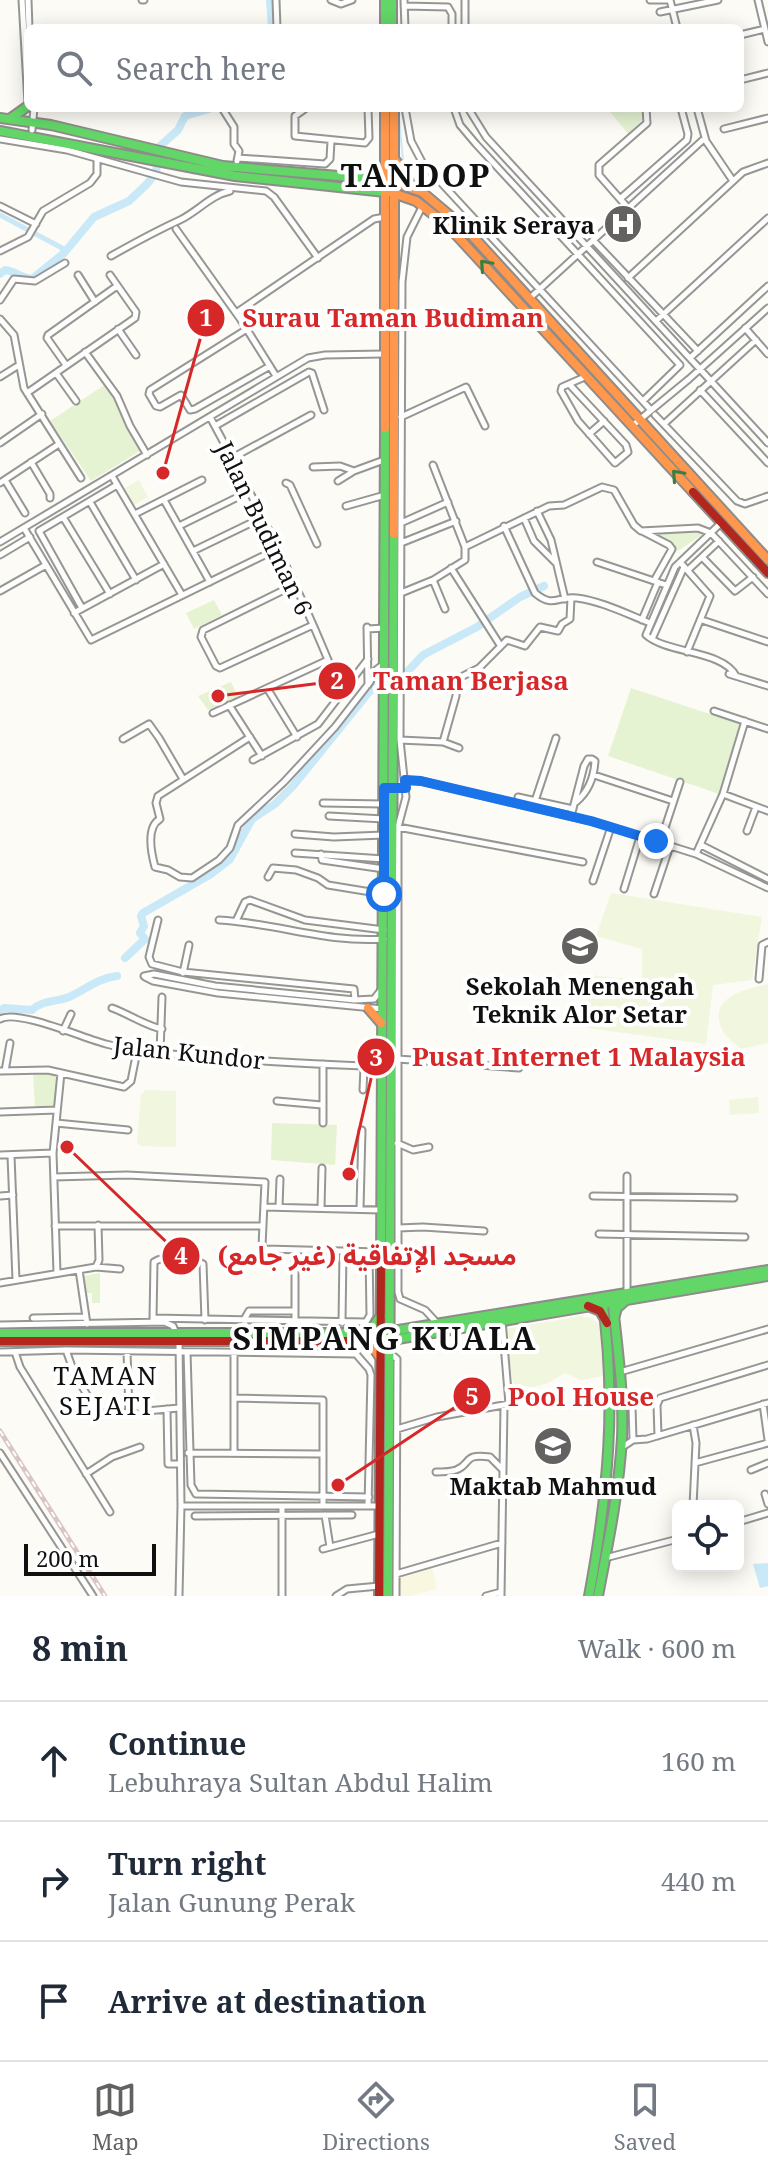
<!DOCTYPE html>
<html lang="en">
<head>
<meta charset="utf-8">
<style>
  :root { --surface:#fff; --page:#f6f6f7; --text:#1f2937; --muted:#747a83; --line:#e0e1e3; --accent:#636260 }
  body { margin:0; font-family:"Noto Serif","Noto Sans Arabic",serif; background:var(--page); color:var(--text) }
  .controls { position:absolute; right:24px; bottom:24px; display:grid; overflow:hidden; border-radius:12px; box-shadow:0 4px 20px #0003 }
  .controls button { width:72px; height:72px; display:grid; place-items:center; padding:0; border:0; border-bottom:2px solid var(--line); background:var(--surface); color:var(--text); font:40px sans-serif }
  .scale { position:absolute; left:24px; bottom:20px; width:132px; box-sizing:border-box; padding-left:8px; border:4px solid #101010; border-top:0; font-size:22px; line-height:28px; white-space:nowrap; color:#101010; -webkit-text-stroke:6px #fff; paint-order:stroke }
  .stop { position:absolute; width:24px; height:24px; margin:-18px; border:6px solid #1a73e8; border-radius:50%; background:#fff }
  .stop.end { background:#1a73e8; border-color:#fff; box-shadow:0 2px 8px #0008 }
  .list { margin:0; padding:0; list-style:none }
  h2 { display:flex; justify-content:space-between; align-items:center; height:104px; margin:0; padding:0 32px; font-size:34px }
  h2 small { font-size:26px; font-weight:400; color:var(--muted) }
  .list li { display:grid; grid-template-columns:52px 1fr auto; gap:24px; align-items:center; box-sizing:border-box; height:120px; padding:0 32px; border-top:2px solid var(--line) }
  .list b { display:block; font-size:30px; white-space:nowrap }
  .list p { margin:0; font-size:26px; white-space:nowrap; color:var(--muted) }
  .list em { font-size:26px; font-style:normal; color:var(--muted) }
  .icon { flex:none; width:44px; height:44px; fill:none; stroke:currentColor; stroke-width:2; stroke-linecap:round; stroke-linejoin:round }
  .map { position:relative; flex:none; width:768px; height:1596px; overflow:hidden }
  .search { position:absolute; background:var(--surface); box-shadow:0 4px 20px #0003; left:24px; right:24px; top:24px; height:88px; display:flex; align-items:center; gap:20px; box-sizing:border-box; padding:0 28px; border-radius:12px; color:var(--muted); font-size:30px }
  .sheet { height:464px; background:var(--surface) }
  nav { display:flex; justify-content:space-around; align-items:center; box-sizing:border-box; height:112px; border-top:2px solid var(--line); background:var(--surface); font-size:22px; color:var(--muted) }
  nav a { display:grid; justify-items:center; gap:4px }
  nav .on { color:var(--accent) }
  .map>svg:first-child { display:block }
</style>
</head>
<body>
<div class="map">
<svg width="768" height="1596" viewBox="0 0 768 1596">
  <rect width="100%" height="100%" fill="#fcfbf5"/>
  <!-- farmland -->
  <path fill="#faf7e1" d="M432 1567 437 1589 411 1596H399L398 1576Z"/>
  <!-- green -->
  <path fill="#e6f3d3" d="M607 108H643L646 116 628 134Z
    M106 384 140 451 91 481 50 421Z
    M698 529 701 532 700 536 678 551 671 543 652 533Z
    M214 600 222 615 194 629 186 613Z
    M231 682 238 697 208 710 198 696Z
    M631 688 743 725 719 794 608 756Z
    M47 1072 58 1078 55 1104 51 1107 35 1108 33 1073Z
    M272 1123 337 1125 335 1165 271 1160Z
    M100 1273V1303H92V1293H86L84 1276Z"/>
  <!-- pitch -->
  <path fill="#f0f7de" d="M139 480 148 497 134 505 125 488Z
    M611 893 762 917 752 980 713 985 706 1044 587 1028 589 975 642 980V949L596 936Z
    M768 984V1043L740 1049C736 1043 727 1039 723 1031 705 997 746 989 768 984Z
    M145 1090 176 1091V1147L140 1146 137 1142 141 1095Z
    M758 1097 759 1113 730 1115 729 1100Z
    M581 1316 591 1318 600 1324 603 1376 581 1380 565 1373 548 1383 534 1387 513 1385 506 1329Z"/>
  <!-- water -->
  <path fill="#c9e8f8" d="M768 1563V1586L760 1588 753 1564Z"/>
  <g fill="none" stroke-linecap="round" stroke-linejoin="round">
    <!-- stream -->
    <path stroke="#c9e8f8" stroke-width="2" d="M398 109 403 160"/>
    <!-- canal -->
    <path stroke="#c9e8f8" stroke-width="5" d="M0 215 62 248 64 253"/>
    <!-- river -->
    <path stroke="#c9e8f8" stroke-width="8" d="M270 0 272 28
      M0 274 5 270C15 271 21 278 32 279L64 253 94 217 129 201 147 184 156 172 160 146 178 130 185 116 212 108
      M125 958 145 939 140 933 144 926 141 916 143 913 211 874 230 859 252 819 275 804 293 786 369 692 385 680 408 671 423 655 477 627 520 597 544 586
      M0 1011 4 1008 32 1010C42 1000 56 1002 69 997 85 990 98 978 117 976"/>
    <defs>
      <path id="street" d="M22 0 28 103
        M28 0 29 28
        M142 0H144
        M276 0 277 28
        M331 0 341 4 352 0
        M404 0 405 28
        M650 0H670
        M670 0 677 28
        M758 0 768 42
        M404 6 448 7 452 14V28
        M660 12 718 0
        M465 28V0
        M740 35 765 29
        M740 80 768 73
        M222 108 234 127V144L239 151 237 161
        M306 108 295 116V136L365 143 369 138 368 108
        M405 108 411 141 422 162 650 409
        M454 108 460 125 476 144 680 365 643 401
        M468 108 486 137 768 443
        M697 108 706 141 733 181
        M724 129 768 118
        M32 130 34 108
        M0 139 67 150 181 182 266 191 274 197 318 258
        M238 158 325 164 330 159 331 141
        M620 199 687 140 688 134 681 108
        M423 205 407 237 402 282 400 740 406 797 398 827V1292L400 1299 425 1310 437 1323
        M0 206 36 224
        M628 208 599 175V165L647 123 646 108
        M176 229 241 320 276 376
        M593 240 698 351
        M0 251 28 237 43 211 90 183 97 174V160
        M111 256C134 243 156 231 180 220 197 212 211 195 230 191
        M78 275 95 302
        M628 278 743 172 768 163
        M530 298 705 138
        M0 300 14 279 35 281 65 263
        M236 313 374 219 385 217
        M0 319 14 335 24 388 81 478
        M656 321 768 218
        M745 328 768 354
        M118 329 136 355
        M247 329 150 390 149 394 156 406 160 407 181 395 190 410 195 409 270 366
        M85 352 117 396 130 426 147 455
        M690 358 768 286
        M66 365 47 338 48 335 117 286
        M56 373 76 401
        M0 377 19 365
        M569 384 626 445 628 452 615 463 578 421 561 391 562 387 587 376
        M700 390 768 463
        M27 393 135 318 136 312 110 275
        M655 415 737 501 745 504 768 496
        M210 417C259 507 305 599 342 695
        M401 417 466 387 485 426
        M664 424 756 340
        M215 426 309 372 312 373 324 410
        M632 426 689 379 768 308
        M589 434 604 421
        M0 443 42 414
        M232 458 311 415
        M31 462 50 494V498
        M433 465 465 547
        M313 467 340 466 354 471
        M112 476 182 595
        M5 480 25 513
        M338 481 354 471 384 460
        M0 483 59 444
        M286 483 290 485 317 544
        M164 500 210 582
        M90 502 136 580
        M346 506 385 495
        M537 511 551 540 565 599
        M135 514 202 480
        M63 517 110 594
        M524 518 534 541 555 562
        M401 523 448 502
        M721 523 675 567 646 635C667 654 723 650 736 676
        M179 526 244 494
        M504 526 535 593C554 609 558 595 577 598 601 601 627 614 650 623
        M24 528 91 640 277 549
        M642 531 669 545 672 549 654 581
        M0 542 308 358 325 355 384 354
        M401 543 456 521
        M193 551 257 520
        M0 555 30 537
        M702 557 735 591 753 577
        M597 562 666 585
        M680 562 710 596 687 652
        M451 568 500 645
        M688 570 719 541
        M433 580 445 609
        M294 585 203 630 201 637 216 666 220 668 313 625
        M0 591 46 565
        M401 593 433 580 465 560V547L549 506 564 505 602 487 614 490 634 525 641 531 698 528 711 533 768 594
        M82 608 39 531 117 485
        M74 613 164 564
        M642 620 658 582
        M702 620 768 642
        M367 627 368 685
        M367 629 385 628
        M652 639 684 567
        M479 668 492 688
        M729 674 768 686
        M267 688 297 737
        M229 705 262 756
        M714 711 768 729
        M213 713 328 660
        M250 737 158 796 156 803 160 819C146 827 151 852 155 867L168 870 180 877 192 878 219 860 230 848 238 825 284 782 335 727 370 682 376 670 385 663
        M123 739 149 724 159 738 183 779
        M400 740 443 742 459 748
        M443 742 456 696 457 679 479 668 507 640 525 646 540 627 558 631 562 624 570 619 571 598
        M253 760 318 724 368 659
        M594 775 673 801
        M405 780 421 781 594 822 696 854 768 888
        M723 794 768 811
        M518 797 573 809
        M323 803 384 804
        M533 807 556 738
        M329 816 384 819
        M571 816 584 766 588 759H592L595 761C594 777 588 792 576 802
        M398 827 583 862
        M747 831 756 807
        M295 834 334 837 384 835
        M660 843 680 782
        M701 845 768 879
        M295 853 384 859
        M321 854 322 860 384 869
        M696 854 723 794 745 721
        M268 877 273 868 296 870 318 878 328 885 383 894
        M593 881 611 827
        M624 889 640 837
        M654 894 670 846
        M158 920 149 957 152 964 183 972 354 989 355 1000
        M219 920C277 923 325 943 384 939
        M236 921 245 902 250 900 305 920 384 930
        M183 973 189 945
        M144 976 154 974 215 986 355 1000 374 999 381 990
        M145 977 153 981 218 993 383 1009
        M759 979 762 945 768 942
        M112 1008C129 1014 146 1026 162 1029
        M0 1019C17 1009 83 1038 106 1044 136 1052 167 1054 198 1056 259 1062 321 1064 383 1067
        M63 1031 71 1014
        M160 1053 162 997
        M398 1059 519 1068
        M0 1071 48 1070 124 1087 131 1081 137 1051
        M5 1071 10 1043
        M363 1090 364 1066
        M277 1101 322 1105
        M0 1112 57 1110
        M56 1123 128 1130
        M323 1123V1064
        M397 1143 413 1150 429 1147
        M0 1155 53 1153
        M11 1156 16 1280
        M54 1177 127 1175 265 1182 262 1246 265 1249 380 1252
        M0 1196 13 1195
        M593 1196 734 1198
        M264 1207 381 1210
        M279 1207 280 1179
        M321 1208 322 1168
        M360 1209 362 1130
        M55 1226H263
        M398 1228 423 1227 484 1231
        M599 1234 745 1237
        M295 1260V1322
        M96 1267 99 1260 98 1225
        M79 1270 87 1324
        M57 1273 53 1153 61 1073
        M0 1283 96 1267 120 1269
        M627 1292V1176
        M33 1318 86 1317
        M153 1318 366 1322 370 1315 369 1252
        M153 1319 154 1262C164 1255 192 1256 203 1264L205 1320
        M342 1323 343 1251
        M0 1325 164 1322 173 1326 176 1333
        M244 1334 245 1318 249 1311H295
        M179 1340 181 1506 179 1596
        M66 1350 75 1375 98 1413H135
        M127 1351 129 1413
        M0 1352 66 1350 356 1354 369 1369 371 1375 368 1506
        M15 1352 20 1367 110 1512
        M187 1352 191 1485 196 1494 369 1497
        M390 1353 397 1359 396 1596
        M620 1372 768 1329
        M234 1398 323 1400V1506
        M763 1404 768 1440
        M622 1407 632 1406 633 1440
        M167 1409 168 1464H180
        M146 1411 179 1408
        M397 1429 437 1417 509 1404 502 1320
        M658 1436 657 1405 660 1398 768 1365
        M621 1448 633 1440 647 1439 768 1403
        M0 1453 93 1596
        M188 1453 323 1454
        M234 1453V1353
        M695 1463 768 1443
        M751 1470 768 1463
        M436 1472C442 1472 450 1472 456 1470 472 1464 462 1453 490 1457L503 1470
        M86 1474 112 1457 140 1447
        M765 1494 768 1504
        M181 1506H380
        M693 1506 696 1443 693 1425
        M325 1515 330 1547
        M195 1516 352 1515
        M738 1522 768 1513
        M323 1549 379 1534
        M605 1558 678 1539
        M396 1574 502 1543
        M282 1596V1506
        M336 1596 347 1589 379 1586
        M486 1596 501 1592
        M501 1596 504 1406"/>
      <path id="fast" d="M385 0V28
        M392 0V28
        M0 118 51 125 223 166 385 180
        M11 118 28 106
        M0 131 235 176 385 192
        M381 1265 385 428
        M614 1319 617 1308 625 1301
        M386 1332 768 1270
        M0 1333H381
        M367 1334 381 1316
        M386 1341 768 1276
        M388 1596 394 534
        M589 1596C608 1494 617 1401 602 1298
        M598 1596C608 1544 619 1491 622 1438 624 1391 617 1344 612 1297"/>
      <path id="slow" d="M385 108V428
        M394 108V534
        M396 161 412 187
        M390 181 422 192 467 230 768 560
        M390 192 416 201 448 226 693 492
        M368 1008 381 1023
        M365 1343 373 1347 379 1356"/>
      <path id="jam" d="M693 492 768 573
        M588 1306 600 1311 607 1323
        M0 1341H381
        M379 1596 381 1265"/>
    </defs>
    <!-- street casing -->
    <use href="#street" stroke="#969693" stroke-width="9"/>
    <!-- fast casing -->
    <use href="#fast" stroke="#8d8c8a" stroke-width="12"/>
    <!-- slow casing -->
    <use href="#slow" stroke="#8d8c8a" stroke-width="12"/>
    <!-- jam casing -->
    <use href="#jam" stroke="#8d8c8a" stroke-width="12"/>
    <!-- street -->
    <use href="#street" stroke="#fffefe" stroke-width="5"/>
    <!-- fast -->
    <use href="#fast" stroke="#63d668" stroke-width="8"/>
    <!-- slow -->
    <use href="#slow" stroke="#ff974d" stroke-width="8"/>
    <!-- jam -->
    <use href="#jam" stroke="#b3261e" stroke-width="8"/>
    <defs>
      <path id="rail" d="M0 1431 105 1596"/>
    </defs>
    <!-- rail casing -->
    <use href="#rail" stroke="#dac5c5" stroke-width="5"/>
    <!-- rail -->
    <use href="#rail" stroke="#fff" stroke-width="2" stroke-dasharray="6" stroke-linecap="butt"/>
  </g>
  <!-- one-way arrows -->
  <defs><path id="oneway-chevron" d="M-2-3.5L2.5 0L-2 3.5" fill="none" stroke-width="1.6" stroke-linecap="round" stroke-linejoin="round" transform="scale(2)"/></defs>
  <g stroke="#3e7d40">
    <use href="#oneway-chevron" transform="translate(485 265) rotate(-132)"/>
    <use href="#oneway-chevron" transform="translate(677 475) rotate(-132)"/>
  </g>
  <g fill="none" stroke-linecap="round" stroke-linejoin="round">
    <!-- route -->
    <path stroke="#1a73e8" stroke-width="10" d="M384 894V788H406L405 780 421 781 591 821 656 841"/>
  </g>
  <!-- icons -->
  <defs>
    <symbol id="hospital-disc" viewBox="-11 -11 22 22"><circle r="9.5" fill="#636260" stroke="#fff"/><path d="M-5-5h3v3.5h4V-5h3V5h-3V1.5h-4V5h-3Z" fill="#fff"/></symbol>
    <symbol id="school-disc" viewBox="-11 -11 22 22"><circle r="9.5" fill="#636260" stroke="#fff"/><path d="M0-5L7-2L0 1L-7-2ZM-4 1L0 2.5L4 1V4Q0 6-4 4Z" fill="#fff"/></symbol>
  </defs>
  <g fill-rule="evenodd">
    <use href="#hospital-disc" x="601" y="202" width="44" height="44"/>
    <use href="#school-disc" x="558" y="924" width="44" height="44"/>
    <use href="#school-disc" x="531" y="1424" width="44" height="44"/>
  </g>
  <g text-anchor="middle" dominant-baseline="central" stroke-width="8" stroke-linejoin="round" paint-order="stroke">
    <!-- poi labels -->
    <g font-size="24" font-weight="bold" fill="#101010" stroke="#fff">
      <text x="595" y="224" text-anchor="end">Klinik Seraya</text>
      <text x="580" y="985">Sekolah Menengah<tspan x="580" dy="28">Teknik Alor Setar</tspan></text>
      <text x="553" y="1485">Maktab Mahmud</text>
    </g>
    <!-- street labels -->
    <g font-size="24" fill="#101010" stroke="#fff">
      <text transform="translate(265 528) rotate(64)">Jalan Budiman 6</text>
      <text transform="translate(189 1052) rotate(6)">Jalan Kundor</text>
    </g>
    <!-- neighbourhood labels -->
    <g font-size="26" letter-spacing="2" fill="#101010" stroke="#fff">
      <text x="106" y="1375">TAMAN<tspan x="106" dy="30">SEJATI</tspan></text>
    </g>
    <!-- district labels -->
    <g font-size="32" font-weight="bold" letter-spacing="2" fill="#101010" stroke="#fff">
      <text x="416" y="174">TANDOP</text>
      <text x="385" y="1337">SIMPANG KUALA</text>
    </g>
  </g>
  <!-- callouts -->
  <path fill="none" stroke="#d62828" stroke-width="3" d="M163 473L206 318M218 696L337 681M349 1174L376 1057M67 1147L181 1256M338 1485L472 1396"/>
  <g fill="#d62828" stroke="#fff" stroke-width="3">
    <circle cx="163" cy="473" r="8"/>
    <circle cx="218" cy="696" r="8"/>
    <circle cx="349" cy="1174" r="8"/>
    <circle cx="67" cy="1147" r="8"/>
    <circle cx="338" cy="1485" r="8"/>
    <circle cx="206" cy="318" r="20"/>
    <circle cx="337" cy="681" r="20"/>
    <circle cx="376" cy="1057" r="20"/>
    <circle cx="181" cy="1256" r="20"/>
    <circle cx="472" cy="1396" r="20"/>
  </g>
  <g font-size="24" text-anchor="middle" font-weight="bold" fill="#fff">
    <text x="206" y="326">1</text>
    <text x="337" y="689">2</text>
    <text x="376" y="1066">3</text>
    <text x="181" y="1264">4</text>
    <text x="472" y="1405">5</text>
  </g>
  <g font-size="26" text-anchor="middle" font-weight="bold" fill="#d62828" stroke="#fff" stroke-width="8" stroke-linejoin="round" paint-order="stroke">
    <text x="393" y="327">Surau Taman Budiman</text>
    <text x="471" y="690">Taman Berjasa</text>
    <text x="579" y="1066">Pusat Internet 1 Malaysia</text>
    <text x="367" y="1265">مسجد الإتفاقية (غير جامع)</text>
    <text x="581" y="1406">Pool House</text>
  </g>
</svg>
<div class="controls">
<button><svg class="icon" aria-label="locate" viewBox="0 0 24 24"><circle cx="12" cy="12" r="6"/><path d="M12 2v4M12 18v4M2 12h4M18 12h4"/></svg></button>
</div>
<div class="scale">200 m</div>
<div class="stop" style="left:384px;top:894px"></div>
<div class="stop end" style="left:656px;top:841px"></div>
<div class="search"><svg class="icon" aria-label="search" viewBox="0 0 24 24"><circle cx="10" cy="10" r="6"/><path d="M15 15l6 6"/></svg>Search here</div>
</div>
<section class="sheet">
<h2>8 min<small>Walk · 600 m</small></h2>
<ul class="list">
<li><svg class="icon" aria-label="ahead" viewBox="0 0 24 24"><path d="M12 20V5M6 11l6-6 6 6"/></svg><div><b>Continue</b><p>Lebuhraya Sultan Abdul Halim</p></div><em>160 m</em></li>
<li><svg class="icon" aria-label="right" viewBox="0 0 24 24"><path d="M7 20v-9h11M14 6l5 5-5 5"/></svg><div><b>Turn right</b><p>Jalan Gunung Perak</p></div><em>440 m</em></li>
<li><svg class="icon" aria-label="arrive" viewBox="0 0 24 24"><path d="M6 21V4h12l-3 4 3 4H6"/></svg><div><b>Arrive at destination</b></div></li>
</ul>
</section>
<nav>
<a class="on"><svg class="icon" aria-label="map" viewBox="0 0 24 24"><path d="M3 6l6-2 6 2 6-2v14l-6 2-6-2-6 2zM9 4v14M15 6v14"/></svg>Map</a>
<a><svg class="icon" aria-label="directions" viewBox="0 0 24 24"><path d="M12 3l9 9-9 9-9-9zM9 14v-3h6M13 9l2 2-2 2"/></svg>Directions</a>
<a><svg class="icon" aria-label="saved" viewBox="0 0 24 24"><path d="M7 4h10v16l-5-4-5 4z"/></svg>Saved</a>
</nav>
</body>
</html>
